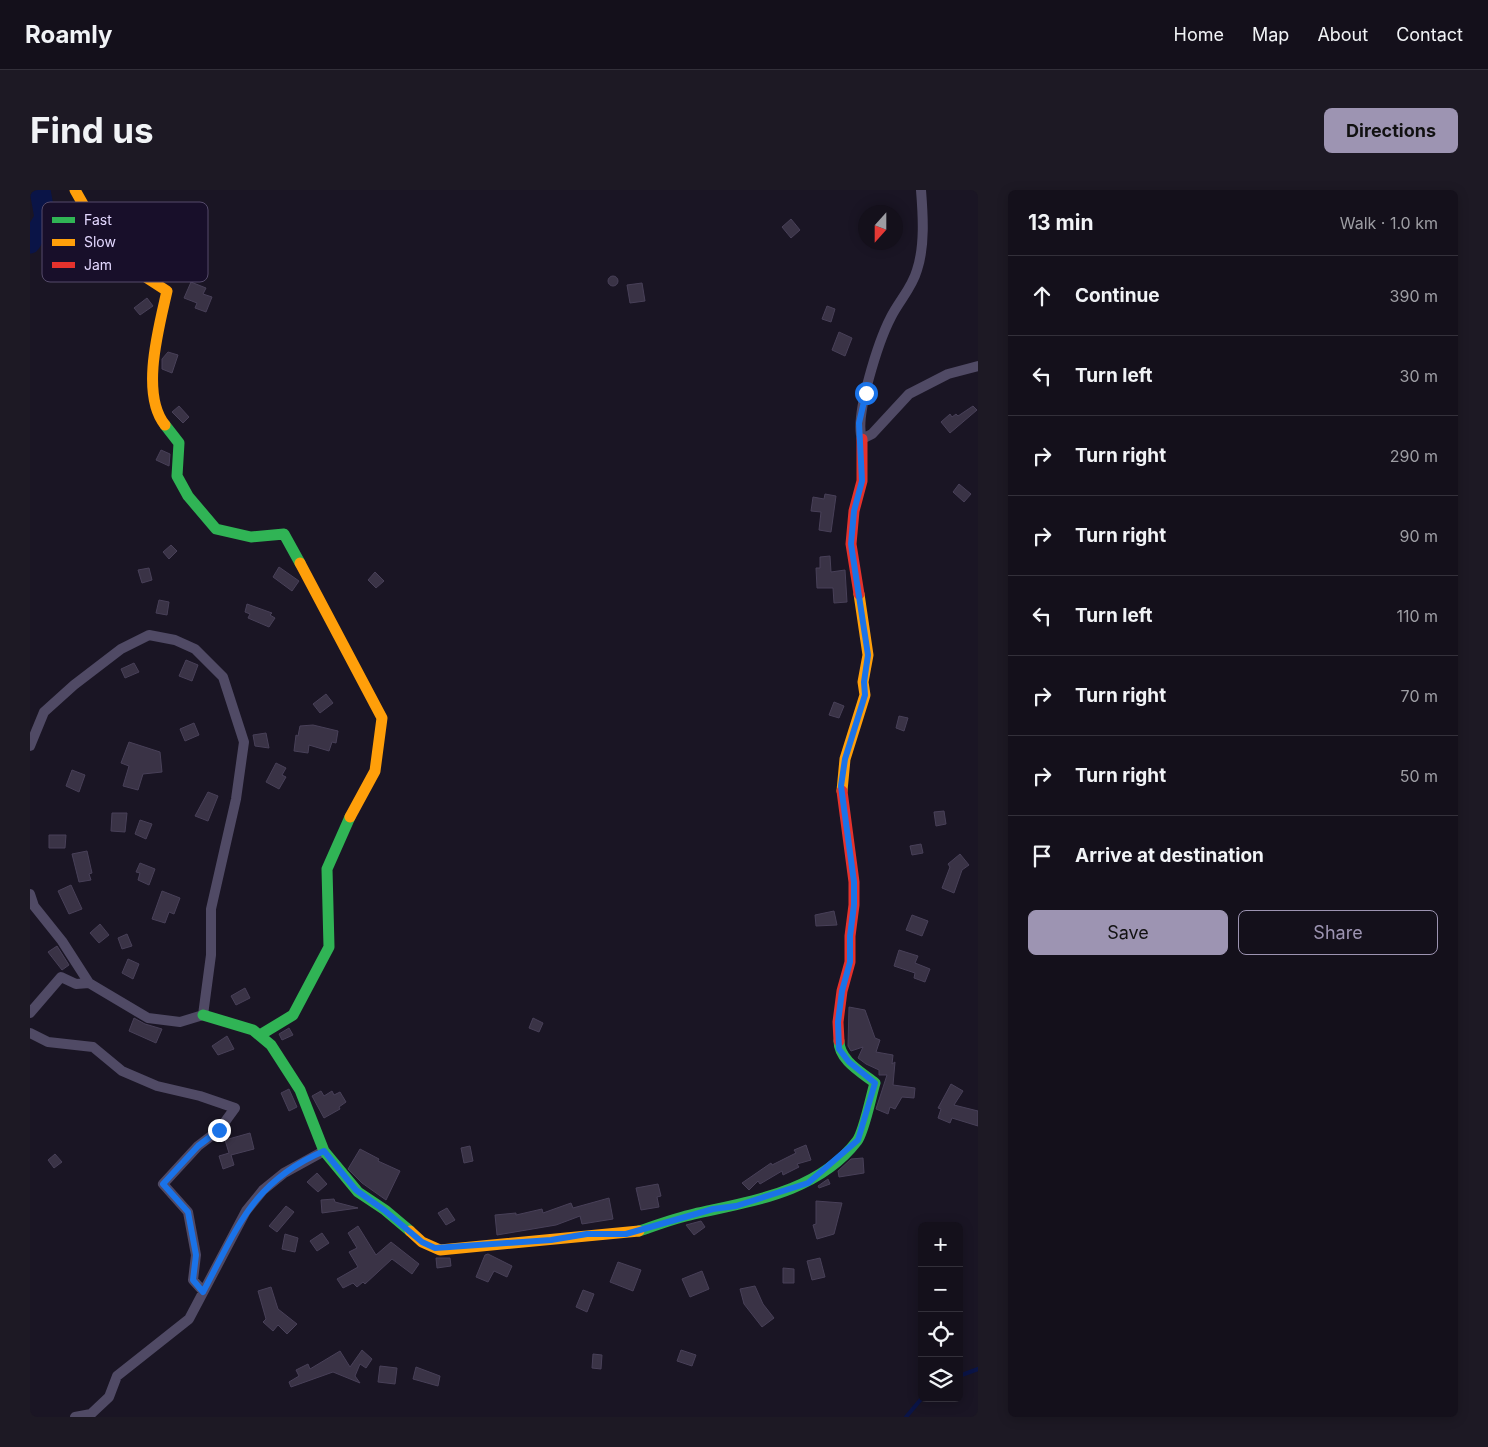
<!DOCTYPE html>
<html lang="en">
<head>
<meta charset="utf-8">
<style>
  :root { --surface:#14101b; --page:#1d1924; --text:#f1f3f6; --muted:#9d9da3; --line:#33303a; --accent:#9d94b2 }
  body { margin:0; font-family:Inter,sans-serif; background:var(--page); color:var(--text) }
  .controls { position:absolute; right:15px; bottom:15px; display:grid; overflow:hidden; border-radius:8px; box-shadow:0 2px 12px #0003 }
  .controls button { width:45px; height:45px; display:grid; place-items:center; padding:0; border:0; border-bottom:1px solid var(--line); background:var(--surface); color:var(--text); font:25px sans-serif }
  .compass { position:absolute; left:828px; top:15px; width:45px; height:45px; border-radius:50%; background:var(--surface); box-shadow:0 2px 12px #0003; rotate:201deg }
  .stop { position:absolute; width:15px; height:15px; margin:-11px; border:4px solid #1a73e8; border-radius:50%; background:#fff }
  .stop.end { background:#1a73e8; border-color:#fff; box-shadow:0 1px 5px #0008 }
  .list { margin:0; padding:0; list-style:none }
  h2 { display:flex; justify-content:space-between; align-items:center; height:65px; margin:0; padding:0 20px; font-size:21px }
  h2 small { font-size:16px; font-weight:400; color:var(--muted) }
  .list li { display:grid; grid-template-columns:32px 1fr auto; gap:15px; align-items:center; box-sizing:border-box; height:80px; padding:0 20px; border-top:1px solid var(--line) }
  .list b { display:block; font-size:19px; white-space:nowrap }
  .list em { font-size:16px; font-style:normal; color:var(--muted) }
  .actions { display:flex; gap:10px; padding:15px 20px }
  .actions a { flex:1; padding:11px 0; border:1px solid var(--accent); border-radius:8px; text-align:center; font-size:18px; color:var(--accent) }
  .actions .main { background:var(--accent); color:#111 }
  .icon { flex:none; width:28px; height:28px; fill:none; stroke:currentColor; stroke-width:2; stroke-linecap:round; stroke-linejoin:round }
  .map { position:relative; flex:none; width:948px; height:1227px; overflow:hidden; border-radius:8px }
  header { display:flex; align-items:center; gap:30px; box-sizing:border-box; height:70px; padding:0 25px; background:var(--surface); border-bottom:1px solid var(--line) }
  header strong { font-size:24px }
  nav { display:flex; gap:28px; margin-inline-start:auto; font-size:18px }
  .intro { display:flex; align-items:center; justify-content:space-between; box-sizing:border-box; height:120px; padding:0 30px }
  h1 { margin:0; font-size:35px }
  .button { padding:12px 22px; border-radius:8px; background:var(--accent); color:#111; font-size:18px; font-weight:700 }
  main { display:flex; gap:30px; padding:0 30px }
  aside { flex:1; background:var(--surface); border-radius:8px; box-shadow:0 2px 12px #0003 }
  .map>svg:first-child { display:block }
</style>
</head>
<body>
<header>
<strong>Roamly</strong>
<nav><a>Home</a><a>Map</a><a>About</a><a>Contact</a></nav>
</header>
<div class="intro"><h1>Find us</h1><a class="button">Directions</a></div>
<main>
<div class="map">
<svg width="948" height="1227" viewBox="0 0 948 1227">
  <rect width="100%" height="100%" fill="#1a1524"/>
  <g fill="none" stroke-linecap="round" stroke-linejoin="round">
    <!-- stream -->
    <path stroke="#0a1447" stroke-width="4" d="M929 1186 948 1179
      M876 1227 892 1208"/>
    <!-- river -->
    <path stroke="#0a1447" stroke-width="21" d="M0 53 15 28 10 0"/>
  </g>
  <!-- building -->
  <path fill="#3a3346" stroke="#484058" d="M761 29 770 40 761 48 752 37Z
    M578 91a5 5 0 1 1 10 0a5 5 0 1 1-10 0Z
    M161 92 176 98 173 104 182 107 176 122 165 118 167 113 154 108Z
    M612 93 615 111 600 113 597 95Z
    M117 108 123 116 110 125 104 118Z
    M797 116 805 119 801 132 792 129Z
    M809 142 822 148 815 166 802 160Z
    M138 162 148 165 142 183 132 179V169Z
    M149 216 159 227 153 233 142 222Z
    M943 216 947 220 920 243 911 232 920 224 922 227 926 224 928 226Z
    M131 260 140 264 139 276 126 270Z
    M929 294 941 304 934 312 923 302Z
    M795 304 806 306 801 342 789 340 791 322 781 321 783 307 794 309Z
    M141 355 147 361 139 369 133 362Z
    M800 366 801 382 815 380 817 412 804 413 803 398H787L786 378H790V367Z
    M249 377 269 391 262 401 243 387Z
    M119 378 122 390 112 393 108 380Z
    M345 382 354 391 346 398 338 390Z
    M129 410 139 412 137 425 126 423Z
    M217 414 242 423 240 425 245 428 239 437 218 428 220 424 215 422Z
    M156 470 168 475 162 491 149 486Z
    M104 473 109 482 95 488 91 479Z
    M296 504 303 513 290 523 283 514Z
    M804 512 814 516 809 528 799 525Z
    M869 526 878 528 874 541 866 538Z
    M164 533 169 545 155 551 150 539Z
    M283 535 308 541 306 553 302 552 299 561 279 555 278 563 264 561 266 545 268 546 270 536Z
    M236 543 239 558 225 556 223 545Z
    M99 552 130 562 132 582 113 584 108 600 93 596 99 576 91 573Z
    M246 573 256 578 252 585 256 587 249 599 236 592Z
    M42 580 55 585 49 602 36 596Z
    M178 602 188 606 178 631 165 626Z
    M914 621 916 634 906 636 904 622Z
    M82 623H97L95 642 81 641Z
    M110 630 122 634 116 649 105 644Z
    M19 645H36L35 658H19Z
    M891 654 893 663 882 665 880 656Z
    M57 661 62 683 59 684 61 690 49 692 42 664Z
    M930 664 939 675 932 680 924 703 912 698 920 677 918 674Z
    M110 673 125 679 119 695 108 690 110 683 106 682Z
    M41 695 52 719 39 724 28 701Z
    M132 701 150 708 144 724 139 722 135 733 122 729Z
    M804 721 807 735 786 736 785 725Z
    M882 725 898 731 892 746 876 740Z
    M70 734 79 745 69 753 60 743Z
    M97 744 102 756 92 759 88 748Z
    M27 756 39 775 32 780 18 762Z
    M869 760 888 766 885 773 900 779 895 792 884 788 885 783 864 776Z
    M98 769 109 774 103 789 92 783Z
    M215 798 220 808 206 815 201 806Z
    M819 817 835 820 845 848 850 850 846 862 863 865 862 874 865 872 863 895 885 898 884 908 872 907 865 919 860 917 858 924 846 919 857 885H849V880L836 874 828 868 833 857 821 861 818 856Z
    M104 828 115 834 132 839 126 853 99 841Z
    M503 828 513 833 509 842 499 838Z
    M259 838 263 845 252 850 249 844Z
    M197 846 204 859 188 865 182 856Z
    M921 894 933 901 924 915 948 921V936L922 928 920 933 908 928 911 919 908 918Z
    M259 899 267 917 259 921 251 903Z
    M291 901 294 906 302 901 304 905 310 902 316 912 309 917 310 919 294 928 282 906Z
    M220 943 224 959 201 965 204 975 193 979 189 966 199 963 195 950Z
    M776 955 781 970 767 974 769 977 753 985 752 981 730 994 728 991 719 1000 712 993 741 973 742 975 766 963 764 960Z
    M440 956 443 971 434 973 431 958Z
    M330 959 349 969 348 971 370 981 356 1010 332 993 318 979Z
    M25 964 32 972 24 978 18 970Z
    M833 968 834 983 809 987 808 981 821 969Z
    M287 983 297 994 288 1002 277 992Z
    M798 989 800 994 789 998 788 996Z
    M628 994 631 1006 627 1007 629 1017 611 1020 606 998Z
    M579 1008 583 1029 552 1034 550 1026 526 1035 467 1045 465 1025 486 1023V1025L512 1019 513 1023 541 1013 543 1018Z
    M304 1009 305 1012 328 1018 292 1023 291 1010Z
    M786 1011 812 1013 804 1044 787 1049 783 1035 786 1034Z
    M256 1016 264 1022 247 1042 239 1036Z
    M417 1018 425 1030 416 1035 408 1023Z
    M671 1031 675 1037 664 1045 656 1035Z
    M328 1036 346 1065 361 1052 389 1074 382 1084 362 1069 335 1094 333 1092 327 1097 323 1093 313 1098 307 1089 328 1077 319 1062 327 1058 318 1043Z
    M292 1043 299 1053 287 1061 280 1051Z
    M255 1044 268 1048 265 1062 252 1059Z
    M458 1064 482 1076 477 1087 464 1081 458 1092 446 1087 455 1065Z
    M406 1068H420L421 1076 407 1078Z
    M790 1068 795 1087 782 1090 777 1071Z
    M588 1072 611 1080 603 1101 580 1092Z
    M753 1078 764 1079V1093H753Z
    M672 1081 679 1099 660 1107 652 1089Z
    M725 1096 733 1114 744 1128 732 1137 714 1114 710 1099Z
    M241 1097 248 1119 267 1134 257 1144 248 1135 243 1141 233 1132 236 1129 228 1101Z
    M553 1100 564 1104 557 1122 546 1117Z
    M332 1160 342 1169 336 1178 330 1174 325 1186 330 1193 303 1182 261 1197 259 1192 269 1186 266 1180 278 1174 280 1179 310 1161 320 1177Z
    M651 1160 666 1165 662 1176 647 1171Z
    M563 1164 572 1165 571 1179 562 1178Z
    M350 1176 367 1178 365 1194 348 1192Z
    M386 1177 410 1186 408 1196 383 1189Z"/>
  <g fill="none" stroke-linecap="round" stroke-linejoin="round">
    <!-- street -->
    <path stroke="#504a65" stroke-width="10" d="M891 0C893 25 895 56 887 80 882 98 869 111 861 127 849 150 824 226 832 249L842 244 879 204 918 184 948 176
      M0 556 14 522 44 495 91 459 119 445 145 450 165 459 193 487 214 552 206 609 181 719V765L173 825 150 832 118 828 59 793 46 794 31 787 0 823
      M0 704 4 716 32 751 59 793
      M0 843 18 852 63 857 92 881 127 896 170 906 205 918 189 940 168 956 133 994 158 1022 166 1065 163 1090 173 1101
      M45 1227 61 1224 79 1207 87 1186 159 1129 216 1021 233 1000 254 983 294 961"/>
    <!-- fast -->
    <path stroke="#30b455" stroke-width="11" d="M135 235 149 253 147 286 158 306 186 339 221 347 254 344 270 373
      M173 825 223 840 241 855 270 900 294 961 328 1002 355 1020 380 1041
      M230 845 263 825 299 757 297 679 320 627
      M609 1041C627 1035 646 1028 664 1024 722 1011 788 1002 827 951 834 942 841 906 845 893 831 882 809 870 809 851"/>
    <!-- slow -->
    <path stroke="#ff9f0a" stroke-width="11" d="M45 0 58 23 100 77 137 101C129 137 110 204 135 235
      M270 373 352 528 345 581 320 627
      M812 601 815 569 835 505 833 492 838 465 829 404
      M380 1041 392 1052 410 1060 609 1041"/>
    <!-- jam -->
    <path stroke="#e5322d" stroke-width="11" d="M829 404 821 354 824 321 832 291V249
      M809 851 808 832 812 801 820 772V746L824 715V692L812 601"/>
  </g>
  <g fill="none" stroke-linecap="round" stroke-linejoin="round">
    <!-- route -->
    <path stroke="#1a73e8" stroke-width="6" d="M189 940 168 956 133 994 158 1022 166 1065 163 1090 173 1102C208 1037 222 992 294 961L326 1000 354 1020 392 1052 405 1058 521 1050 557 1044H596L683 1019 706 1016 778 993 828 950 845 893 819 872 809 859 808 832 812 801 820 772V746L824 715V692L811 596 815 569 835 505 834 492 838 465 821 354 824 321 832 291 829 233 836 203"/>
  </g>
  <!-- legend -->
  <rect x="12" y="12" width="166" height="80" rx="8" fill="#180f2a" stroke="#554b6a" stroke-width="1"/>
  <rect x="22" y="27" width="23" height="6" fill="#30b455"/>
  <rect x="22" y="49" width="23" height="7" fill="#ff9f0a"/>
  <rect x="22" y="72" width="23" height="6" fill="#e5322d"/>
  <g font-size="14" fill="#e3d8ff">
    <text x="54" y="35">Fast</text>
    <text x="54" y="57">Slow</text>
    <text x="54" y="80">Jam</text>
  </g>
</svg>
<div class="controls">
<button>+</button>
<button>−</button>
<button><svg class="icon" aria-label="locate" viewBox="0 0 24 24"><circle cx="12" cy="12" r="6"/><path d="M12 2v4M12 18v4M2 12h4M18 12h4"/></svg></button>
<button><svg class="icon" aria-label="layers" viewBox="0 0 24 24"><path d="M12 4l9 5-9 5-9-5zM3 14l9 5 9-5"/></svg></button>
</div>
<svg class="compass" viewBox="-18 -18 36 36"><path d="M0-13l5 13h-10z" fill="#e53935"/><path d="M0 13l5-13h-10z" fill="#9d9da3"/></svg>
<div class="stop" style="left:836px;top:203px"></div>
<div class="stop end" style="left:189px;top:940px"></div>
</div>
<aside>
<h2>13 min<small>Walk · 1.0 km</small></h2>
<ul class="list">
<li><svg class="icon" aria-label="ahead" viewBox="0 0 24 24"><path d="M12 20V5M6 11l6-6 6 6"/></svg><div><b>Continue</b></div><em>390 m</em></li>
<li><svg class="icon" aria-label="left" viewBox="0 0 24 24"><path d="M17 20v-9H6M10 6l-5 5 5 5"/></svg><div><b>Turn left</b></div><em>30 m</em></li>
<li><svg class="icon" aria-label="right" viewBox="0 0 24 24"><path d="M7 20v-9h11M14 6l5 5-5 5"/></svg><div><b>Turn right</b></div><em>290 m</em></li>
<li><svg class="icon" aria-label="right" viewBox="0 0 24 24"><path d="M7 20v-9h11M14 6l5 5-5 5"/></svg><div><b>Turn right</b></div><em>90 m</em></li>
<li><svg class="icon" aria-label="left" viewBox="0 0 24 24"><path d="M17 20v-9H6M10 6l-5 5 5 5"/></svg><div><b>Turn left</b></div><em>110 m</em></li>
<li><svg class="icon" aria-label="right" viewBox="0 0 24 24"><path d="M7 20v-9h11M14 6l5 5-5 5"/></svg><div><b>Turn right</b></div><em>70 m</em></li>
<li><svg class="icon" aria-label="right" viewBox="0 0 24 24"><path d="M7 20v-9h11M14 6l5 5-5 5"/></svg><div><b>Turn right</b></div><em>50 m</em></li>
<li><svg class="icon" aria-label="arrive" viewBox="0 0 24 24"><path d="M6 21V4h12l-3 4 3 4H6"/></svg><div><b>Arrive at destination</b></div></li>
</ul>
<div class="actions"><a class="main">Save</a><a>Share</a></div>
</aside>
</main>
</body>
</html>
